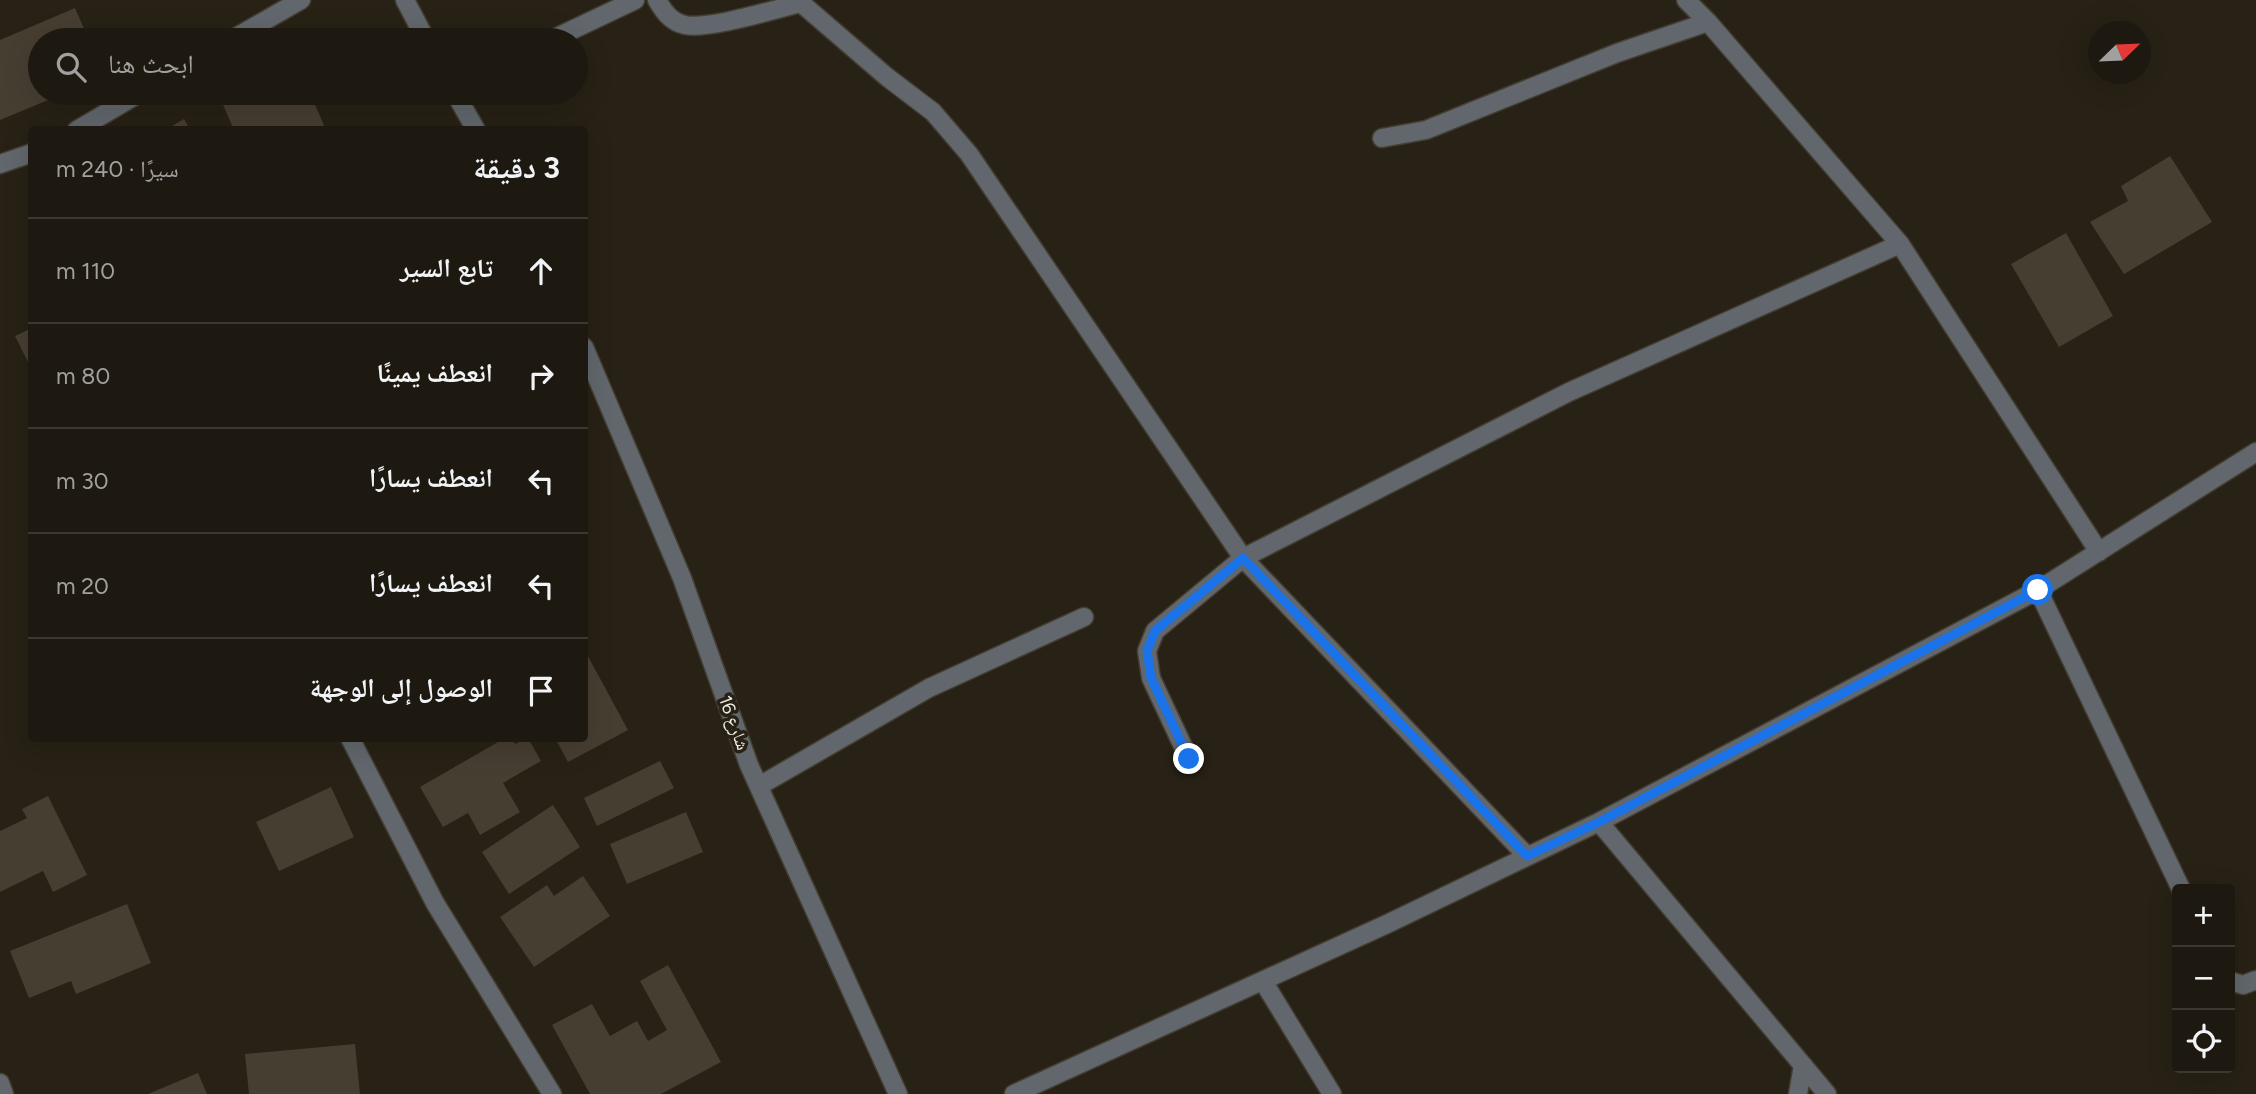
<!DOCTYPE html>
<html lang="ar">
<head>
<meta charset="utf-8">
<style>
  :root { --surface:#1e1910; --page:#262219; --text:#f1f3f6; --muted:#a1a09f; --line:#3c3830 }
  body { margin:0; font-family:Figtree,"Noto Naskh Arabic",sans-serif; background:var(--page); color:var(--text); direction:rtl }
  .controls { position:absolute; right:21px; bottom:21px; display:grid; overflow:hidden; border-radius:7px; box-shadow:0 7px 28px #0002 }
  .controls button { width:63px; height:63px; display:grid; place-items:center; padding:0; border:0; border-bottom:2px solid var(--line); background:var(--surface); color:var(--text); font:35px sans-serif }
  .compass { position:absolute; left:2088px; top:21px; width:63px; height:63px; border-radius:50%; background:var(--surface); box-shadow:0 7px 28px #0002; rotate:67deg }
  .stop { position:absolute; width:21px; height:21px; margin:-16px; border:5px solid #1a73e8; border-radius:50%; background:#fff }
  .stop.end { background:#1a73e8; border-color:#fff; box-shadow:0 2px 7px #0008 }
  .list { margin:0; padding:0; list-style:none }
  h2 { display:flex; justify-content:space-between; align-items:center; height:91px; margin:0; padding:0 28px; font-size:30px }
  h2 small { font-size:23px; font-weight:400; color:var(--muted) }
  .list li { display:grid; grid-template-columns:46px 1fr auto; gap:21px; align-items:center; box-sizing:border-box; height:105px; padding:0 28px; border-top:2px solid var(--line) }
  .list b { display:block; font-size:26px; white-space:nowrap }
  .list em { font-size:23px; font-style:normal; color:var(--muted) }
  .icon { flex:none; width:38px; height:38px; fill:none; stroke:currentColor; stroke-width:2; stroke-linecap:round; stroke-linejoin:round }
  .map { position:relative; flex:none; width:2256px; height:1094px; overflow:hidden; direction:ltr }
  .search { position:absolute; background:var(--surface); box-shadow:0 7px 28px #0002; left:28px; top:28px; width:560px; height:77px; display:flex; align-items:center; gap:18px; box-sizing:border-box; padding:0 24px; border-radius:38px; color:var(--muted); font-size:26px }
  .panel { position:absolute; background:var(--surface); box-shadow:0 7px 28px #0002; left:28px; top:126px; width:560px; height:616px; border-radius:7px; direction:rtl }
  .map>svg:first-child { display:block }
</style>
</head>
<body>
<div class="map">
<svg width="2256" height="1094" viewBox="0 0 2256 1094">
  <rect width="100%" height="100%" fill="#282115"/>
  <!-- building -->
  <path fill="#473e32" d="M75 8 89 40H40V93H65L0 120V40Z
    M218 93H310L326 130H234Z
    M184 119 190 130H165Z
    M2170 156 2212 222 2124 274 2090 222 2128 201 2121 186Z
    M2066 233 2113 316 2059 347 2011 264Z
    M32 328V370L15 336Z
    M584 649 628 730 568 762 555 738H584Z
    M505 738H511L515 744 528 738 541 761 503 783 520 812 480 835 468 813 443 827 420 787Z
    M660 761 674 788 597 826 584 798Z
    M331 787 354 837 279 871 256 822Z
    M48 796 87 875 53 892 43 871 0 892V831L27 818 22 809Z
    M553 805 580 847 509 894 482 852Z
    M686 812 703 852 627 884 610 844Z
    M583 876 610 916 534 967 500 917 547 885 554 896Z
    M127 904 151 963 76 994 71 981 29 998 10 951Z
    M668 965 721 1062 661 1094H590L552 1025 592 1004 610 1036 637 1021 648 1041 667 1030 640 981Z
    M355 1044 360 1094H249L245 1054Z
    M198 1073 207 1094H148Z"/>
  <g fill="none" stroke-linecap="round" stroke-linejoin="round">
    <defs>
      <path id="minor" d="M405 0 426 40
        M657 0C664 12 671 22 685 25 709 30 775 9 801 3L887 77 933 112 969 154 1243 558 1527 856
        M1686 0 1708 22 1900 244
        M231 40 301 0
        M551 40 635 0
        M455 93 476 130
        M77 130 140 93
        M1382 138 1426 130 1617 53 1708 22
        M0 164 32 153
        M584 347 682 578 749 765 898 1094
        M2038 590 2181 889
        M350 738 435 903 552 1094
        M1189 759 1151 678 1147 651 1155 631 1243 558 1569 392 1900 244 2099 552
        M759 786 929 688 1084 617
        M1599 822 1827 1094
        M1263 981 1332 1094
        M2230 981 2243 985 2256 980
        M0 1083 4 1094
        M1014 1094 1387 924 1599 822 2038 590 2256 452
        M1798 1094 1803 1065"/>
    </defs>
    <!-- minor casing -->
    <use href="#minor" stroke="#443e32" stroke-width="21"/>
    <!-- minor -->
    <use href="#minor" stroke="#61676c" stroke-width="18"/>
  </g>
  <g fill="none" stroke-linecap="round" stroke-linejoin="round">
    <!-- route -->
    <path stroke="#1a73e8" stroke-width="9" d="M1189 759 1151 678 1147 651 1155 631 1243 558 1527 856 1599 822 2038 590"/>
  </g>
  <g text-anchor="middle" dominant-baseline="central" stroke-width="7" stroke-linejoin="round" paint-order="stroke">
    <!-- street labels -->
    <g font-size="18" fill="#f3efe7" stroke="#282115">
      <text transform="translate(734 723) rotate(70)">شارع 16</text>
    </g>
  </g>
</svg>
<div class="controls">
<button>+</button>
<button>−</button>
<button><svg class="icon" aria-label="locate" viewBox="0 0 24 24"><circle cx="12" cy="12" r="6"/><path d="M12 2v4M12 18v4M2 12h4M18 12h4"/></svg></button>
</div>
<svg class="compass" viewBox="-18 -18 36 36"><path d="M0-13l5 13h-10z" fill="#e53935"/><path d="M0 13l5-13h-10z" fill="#a1a09f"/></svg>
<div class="stop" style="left:2038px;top:590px"></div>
<div class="stop end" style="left:1189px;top:759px"></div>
<div class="search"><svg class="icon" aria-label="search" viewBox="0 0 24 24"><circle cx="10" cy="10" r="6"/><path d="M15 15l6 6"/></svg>ابحث هنا</div>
<section class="panel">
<h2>3 دقيقة<small>سيرًا · 240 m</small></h2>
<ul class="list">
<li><svg class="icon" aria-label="ahead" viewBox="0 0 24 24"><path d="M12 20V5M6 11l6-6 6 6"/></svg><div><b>تابع السير</b></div><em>110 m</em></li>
<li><svg class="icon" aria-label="right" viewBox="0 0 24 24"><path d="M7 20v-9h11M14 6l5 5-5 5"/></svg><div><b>انعطف يمينًا</b></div><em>80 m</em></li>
<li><svg class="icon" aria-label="left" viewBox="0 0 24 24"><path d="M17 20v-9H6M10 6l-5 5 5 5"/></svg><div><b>انعطف يسارًا</b></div><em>30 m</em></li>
<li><svg class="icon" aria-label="left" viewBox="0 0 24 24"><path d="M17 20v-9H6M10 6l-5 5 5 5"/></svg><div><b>انعطف يسارًا</b></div><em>20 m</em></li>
<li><svg class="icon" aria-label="arrive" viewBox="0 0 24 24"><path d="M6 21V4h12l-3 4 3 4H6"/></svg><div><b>الوصول إلى الوجهة</b></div></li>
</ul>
</section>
</div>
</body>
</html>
